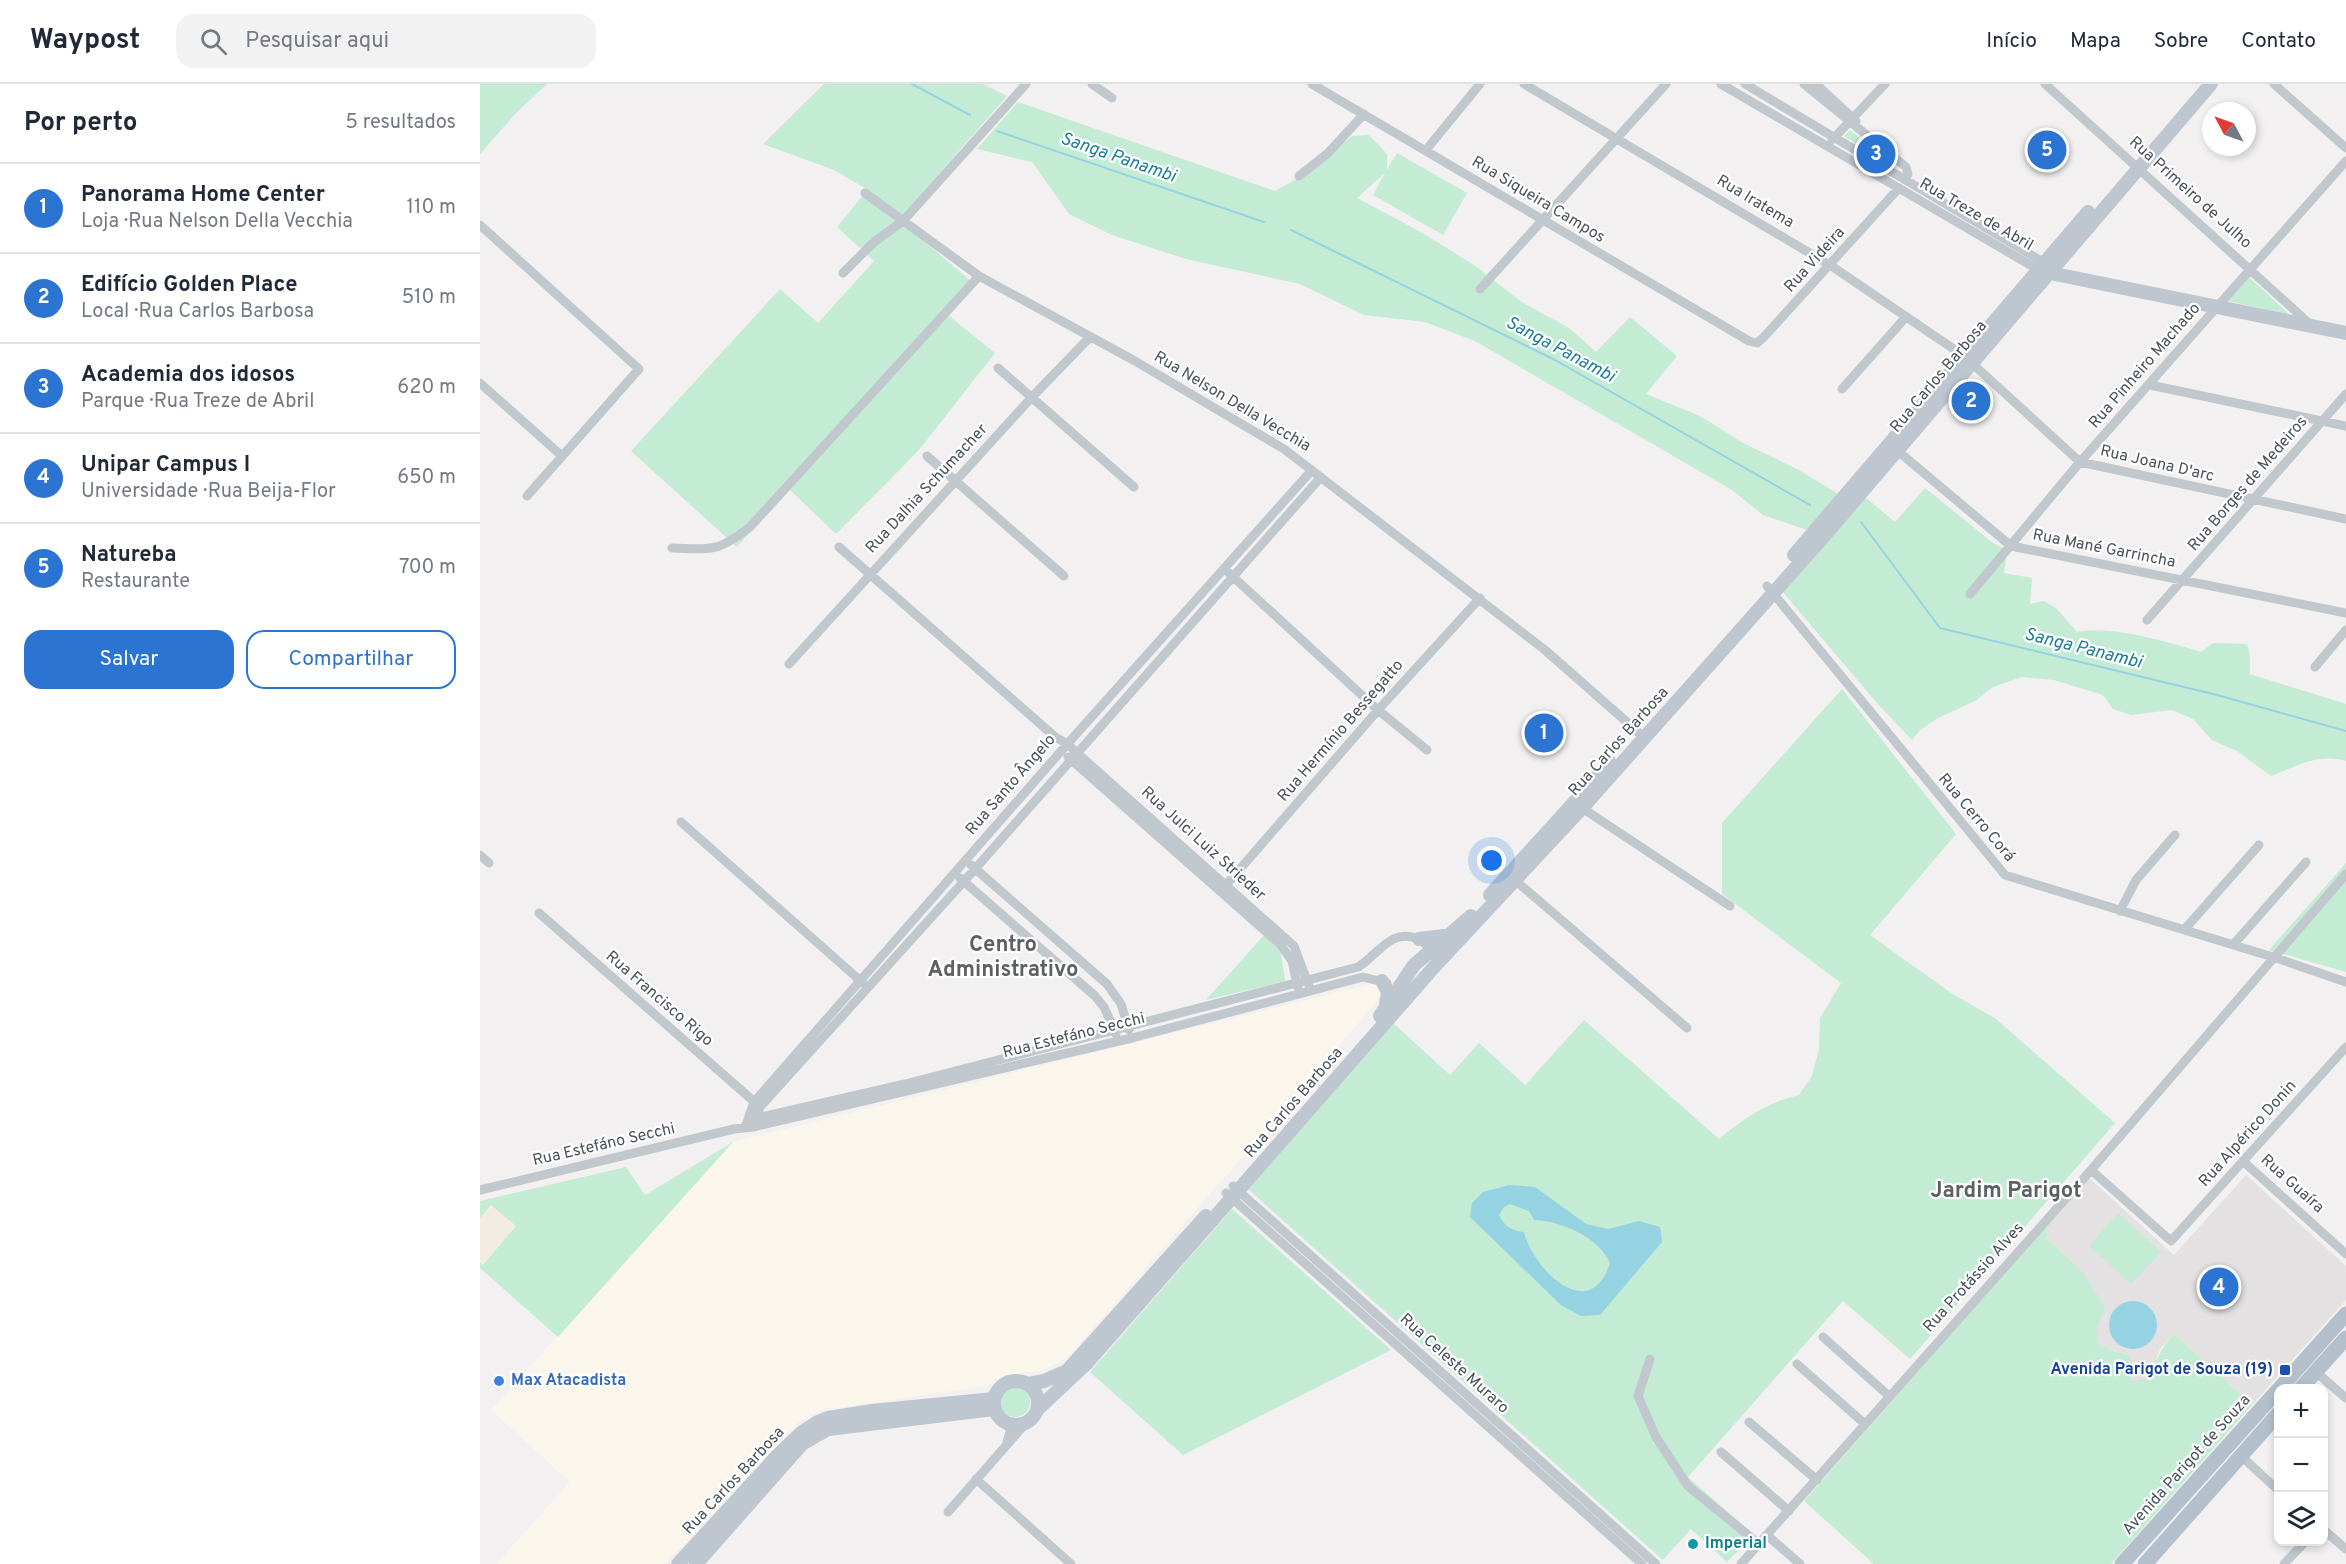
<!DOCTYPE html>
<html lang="pt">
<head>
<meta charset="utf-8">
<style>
  :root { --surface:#fff; --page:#f2f2f3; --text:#1f2937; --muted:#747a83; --line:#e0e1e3; --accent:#2c74d1 }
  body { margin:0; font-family:Overpass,sans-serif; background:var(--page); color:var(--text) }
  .controls { position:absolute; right:18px; bottom:18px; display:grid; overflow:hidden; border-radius:12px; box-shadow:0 3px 9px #0003 }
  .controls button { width:54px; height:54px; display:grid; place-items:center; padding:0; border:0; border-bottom:2px solid var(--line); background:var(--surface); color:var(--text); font:30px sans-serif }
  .compass { position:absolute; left:1722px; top:18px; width:54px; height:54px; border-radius:50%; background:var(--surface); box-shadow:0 3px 9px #0003; rotate:311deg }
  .you { position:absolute; left:1012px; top:777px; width:21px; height:21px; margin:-15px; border:4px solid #fff; border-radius:50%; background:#1a73e8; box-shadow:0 0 0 9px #1a73e833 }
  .badge { display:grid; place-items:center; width:39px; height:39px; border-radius:50%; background:var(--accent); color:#fff; font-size:20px; font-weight:700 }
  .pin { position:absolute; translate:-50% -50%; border:3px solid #fff; box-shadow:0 2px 6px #0006 }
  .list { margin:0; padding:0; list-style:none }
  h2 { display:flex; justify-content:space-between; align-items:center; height:78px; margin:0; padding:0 24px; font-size:26px }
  h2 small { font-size:20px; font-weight:400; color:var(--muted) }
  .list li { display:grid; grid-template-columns:39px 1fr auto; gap:18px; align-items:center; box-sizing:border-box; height:90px; padding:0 24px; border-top:2px solid var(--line) }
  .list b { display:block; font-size:22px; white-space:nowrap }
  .list p { margin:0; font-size:20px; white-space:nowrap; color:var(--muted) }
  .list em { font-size:20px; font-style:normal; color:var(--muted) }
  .actions { display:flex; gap:12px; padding:18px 24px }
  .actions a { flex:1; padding:14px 0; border:2px solid var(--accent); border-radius:18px; text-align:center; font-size:21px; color:var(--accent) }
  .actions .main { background:var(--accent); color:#fff }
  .icon { flex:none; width:33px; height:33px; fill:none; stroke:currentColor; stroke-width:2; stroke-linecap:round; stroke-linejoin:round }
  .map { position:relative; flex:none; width:1866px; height:1480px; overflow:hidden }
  header { display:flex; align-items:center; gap:36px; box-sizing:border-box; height:84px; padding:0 30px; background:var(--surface); border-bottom:2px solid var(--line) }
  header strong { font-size:28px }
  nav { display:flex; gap:33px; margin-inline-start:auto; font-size:21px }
  .search { width:420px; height:54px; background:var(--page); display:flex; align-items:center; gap:15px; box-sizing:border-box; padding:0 21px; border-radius:18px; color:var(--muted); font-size:22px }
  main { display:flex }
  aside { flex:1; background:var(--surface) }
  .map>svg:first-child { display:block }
</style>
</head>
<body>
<header>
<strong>Waypost</strong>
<div class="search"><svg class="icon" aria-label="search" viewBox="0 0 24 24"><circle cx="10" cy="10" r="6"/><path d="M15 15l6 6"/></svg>Pesquisar aqui</div>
<nav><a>Início</a><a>Mapa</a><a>Sobre</a><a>Contato</a></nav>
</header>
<main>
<aside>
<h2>Por perto<small>5 resultados</small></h2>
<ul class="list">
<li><span class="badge">1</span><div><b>Panorama Home Center</b><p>Loja · Rua Nelson Della Vecchia</p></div><em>110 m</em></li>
<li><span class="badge">2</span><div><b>Edifício Golden Place</b><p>Local · Rua Carlos Barbosa</p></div><em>510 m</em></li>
<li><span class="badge">3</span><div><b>Academia dos idosos</b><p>Parque · Rua Treze de Abril</p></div><em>620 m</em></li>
<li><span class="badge">4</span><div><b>Unipar Campus I</b><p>Universidade · Rua Beija-Flor</p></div><em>650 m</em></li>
<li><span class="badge">5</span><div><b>Natureba</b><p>Restaurante</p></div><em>700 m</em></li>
</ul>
<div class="actions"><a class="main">Salvar</a><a>Compartilhar</a></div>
</aside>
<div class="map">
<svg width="1866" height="1480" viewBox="0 0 1866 1480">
  <rect width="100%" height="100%" fill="#f2f0f0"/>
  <!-- commercial -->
  <path fill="#fbf6ec" d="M900 898 903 911 588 1273 561 1287 524 1291 507 1302 347 1325 334 1329 318 1339 185 1480H16L90 1398 11 1326 253 1058Z"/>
  <!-- education -->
  <path fill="#e3e1e1" d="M1766 1091 1866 1182V1216L1772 1321 1694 1250 1680 1265 1675 1279 1665 1296 1651 1298 1650 1271 1632 1267 1620 1260 1615 1245 1577 1165 1566 1154 1567 1141 1609 1094 1694 1171Z"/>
  <!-- green -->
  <path fill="#c4ebd3" d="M0 0H67L35 30 0 70Z
    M344 0H503L527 12 422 132 388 106 354 86 283 60Z
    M538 18 795 107 829 88 872 52 889 51 907 70V86L917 69 987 109 963 151 893 111 905 89 877 114 941 148 997 183 1040 217 1089 244 1116 268 1150 233 1197 272 1166 310 1220 332 1263 359 1319 386 1363 413 1333 448 1283 431 1252 406 995 257 945 238 884 231 820 200 706 175 632 151 589 130 552 78 497 65Z
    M1370 46 1415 83 1364 52Z
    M384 110 424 143 422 146 426 142 492 198 464 228 515 269 439 366 356 450 308 404 257 463 151 367 300 205 338 239 394 177 357 143Z
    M1767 191 1810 231 1744 216Z
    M1445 404 1513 459 1527 466 1524 489 1552 494 1550 520 1564 517 1576 524 1597 548C1631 541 1687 558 1721 568L1733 559 1767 560 1770 571V590L1866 620V677C1837 669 1817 682 1791 692L1757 667 1732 656 1713 635 1692 626 1651 631 1633 625 1623 611 1574 596 1542 593 1513 603 1495 617 1458 634 1440 646 1432 656 1396 618 1302 507 1385 413 1415 438Z
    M1362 605 1476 750 1390 851 1471 909 1516 935 1635 1039 1430 1275 1363 1217 1208 1393 1274 1451 1247 1478 1211 1445 1183 1476 768 1105 913 939 970 991 999 959 1045 1001 1104 936 1239 1055C1265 1034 1286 1019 1319 1011L1332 992 1339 965 1340 934 1361 899 1242 810V739Z
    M1866 779V888L1789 866Z
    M785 850 800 862 805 897 726 916Z
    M253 1058 78 1253 0 1184V1117L146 1083 165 1111Z
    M752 1125 911 1266 703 1371 610 1288Z
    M1638 1129 1681 1168 1651 1200 1609 1162Z
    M1567 1141 1566 1154 1603 1189 1625 1223 1616 1245 1619 1259 1632 1267 1650 1271 1651 1297 1665 1295C1676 1279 1680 1265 1694 1250L1772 1321 1631 1480H1394L1324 1417Z
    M520 1318a15 15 0 1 1 30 0a15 15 0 1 1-30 0Z"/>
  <!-- sand -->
  <path fill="#f2ede3" d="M11 1121 36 1142 3 1181 0 1178V1134Z"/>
  <!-- water -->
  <path fill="#95d3e3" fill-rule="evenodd" d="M1029 1101 1055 1103 1106 1140 1128 1145 1159 1137 1180 1143 1182 1158 1120 1231 1101 1232 1081 1221 990 1133 992 1119 1003 1108ZM1030 1120 1049 1127 1054 1136C1081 1137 1119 1153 1130 1179 1110 1242 1053 1185 1044 1148 1032 1147 1024 1142 1019 1131L1024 1123Z
    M1629 1241a24 24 0 1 1 48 0a24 24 0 1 1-48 0Z"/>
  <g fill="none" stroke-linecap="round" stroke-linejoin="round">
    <!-- stream -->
    <path stroke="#95d3e3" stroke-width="2" d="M432 0 490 31
      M517 47 784 138
      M811 146 1075 276 1330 421
      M1381 438 1460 544 1737 611 1866 647"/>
    <!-- street -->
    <path stroke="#c0c7cd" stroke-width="9" d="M612 0 632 14
      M832 0 1269 257 1277 259 1283 254 1418 105
      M1044 0 1350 181 1484 272 1600 378 1866 435
      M1241 0 1557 185
      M1265 0 1563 178
      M1324 0 1426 83 1428 90 1425 96
      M1336 0 1376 37
      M1565 0 1832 242
      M1794 0 1866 64
      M1352 56 1405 0
      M946 66 1000 0
      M819 92 848 69 884 30
      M385 109 499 192 655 277 804 365 1065 566 1165 654
      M0 141 159 285 47 412
      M363 189 394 158 423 137 546 0
      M1000 205 1186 0
      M518 284 654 403
      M0 299 82 372
      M1670 301 1866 342
      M1362 305 1426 233
      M1413 363 1531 462 1866 529
      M447 372 584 492
      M359 463 574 652 587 660 814 862 829 902
      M192 464C233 465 236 469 270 443L499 192
      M749 489 898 626 947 666
      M1287 502 1525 791 1796 874 1866 898
      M1490 510 1600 378 1866 77
      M1667 536 1866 310
      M309 580 552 313 610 253
      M1835 583 1866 546
      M588 673 800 860 812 877 818 904
      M1102 724 1250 822
      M201 738 384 900
      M0 771 9 779
      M491 781 627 900 641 920 649 946
      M480 794 615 912 624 923 636 950
      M1036 797 1207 944
      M746 801 898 626 1000 514
      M1640 827 1656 796 1695 751
      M59 829 278 1021
      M1704 846 1779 761
      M1753 861 1826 778
      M273 1035 425 1000 878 883C897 872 911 843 938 855 945 858 951 865 953 872
      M273 1043 280 1023 495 785 841 393
      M265 1044 274 1018 582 666 832 386
      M1764 1078 1866 1170
      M1611 1086 1691 1157 1866 963
      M753 1102 1176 1480
      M0 1106 254 1045 273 1043 652 954 883 893 907 899
      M746 1109 1162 1480
      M1343 1253 1409 1312
      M1170 1275 1158 1312 1176 1353 1208 1402 1279 1460
      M1317 1280 1385 1340
      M1836 1288 1866 1314
      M1269 1338 1337 1396
      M527 1358 532 1341
      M1241 1368 1309 1427
      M1761 1372 1798 1406
      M496 1395 591 1480
      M468 1428 546 1339
      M1844 1446 1866 1465
      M1288 1452 1320 1480
      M1261 1480 1611 1086 1866 790
      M1804 1480 1825 1458"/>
    <!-- secondary -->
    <path stroke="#bec7d0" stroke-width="14" d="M1560 187 1866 249
      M1314 471 1608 128
      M1010 811 1130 679
      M939 855 964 852
      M902 897 908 908 906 920
      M900 932 934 881 991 832
      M514 1319a22 22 0 1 1 44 0a22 22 0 1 1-44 0Z
      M548 1300 564 1297 587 1287 726 1132
      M558 1325 607 1279 954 883 1102 724 1344 452 1731 0
      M198 1480 298 1371 321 1349 338 1338 348 1334 392 1327 514 1315
      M216 1480 322 1360 348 1345 514 1325"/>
    <!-- primary -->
    <path stroke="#b3c0cc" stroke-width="15" d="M1800 1304 1866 1230
      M1821 1304 1866 1254
      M1642 1480 1798 1306
      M1665 1480 1798 1330"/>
  </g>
  <!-- markers -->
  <rect fill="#1a4fb4" stroke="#fff" stroke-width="2" x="1799" y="1280" width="12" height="12" rx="3"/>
  <circle fill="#3f7fe0" stroke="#fff" stroke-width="2" cx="19" cy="1297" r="6"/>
  <circle fill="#0f9aa8" stroke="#fff" stroke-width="2" cx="1213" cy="1460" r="6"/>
  <g text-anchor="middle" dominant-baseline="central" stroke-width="4.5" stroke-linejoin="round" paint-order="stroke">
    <!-- street labels -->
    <g font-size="16" fill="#4a535c" stroke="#fff">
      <text transform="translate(1710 109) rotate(42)">Rua Primeiro de Julho</text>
      <text transform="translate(1058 116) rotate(31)">Rua Siqueira Campos</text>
      <text transform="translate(1275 118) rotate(31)">Rua Iratema</text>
      <text transform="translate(1496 131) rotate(30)">Rua Treze de Abril</text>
      <text transform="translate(1335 176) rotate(-48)">Rua Videira</text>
      <text transform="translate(1665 282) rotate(-49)">Rua Pinheiro Machado</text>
      <text transform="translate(1459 293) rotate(-50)">Rua Carlos Barbosa</text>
      <text transform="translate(752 318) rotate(31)">Rua Nelson Della Vecchia</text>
      <text transform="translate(1677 380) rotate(13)">Rua Joana D'arc</text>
      <text transform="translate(1768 400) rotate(-49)">Rua Borges de Medeiros</text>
      <text transform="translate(447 405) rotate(-47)">Rua Dalhia Schumacher</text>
      <text transform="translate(1624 465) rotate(11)">Rua Mané Garrincha</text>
      <text transform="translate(861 647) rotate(-49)">Rua Hermínio Bessegatto</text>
      <text transform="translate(1139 658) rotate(-48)">Rua Carlos Barbosa</text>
      <text transform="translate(531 701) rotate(-49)">Rua Santo Ângelo</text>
      <text transform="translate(1496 734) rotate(50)">Rua Cerro Corá</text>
      <text transform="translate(723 760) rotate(42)">Rua Julci Luiz Strieder</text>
      <text transform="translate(179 915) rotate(41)">Rua Francisco Rigo</text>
      <text transform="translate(594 952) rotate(-14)">Rua Estefáno Secchi</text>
      <text transform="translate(814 1019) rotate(-49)">Rua Carlos Barbosa</text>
      <text transform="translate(1768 1050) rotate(-48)">Rua Alpérico Donin</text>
      <text transform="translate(124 1061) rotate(-13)">Rua Estefáno Secchi</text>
      <text transform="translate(1812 1100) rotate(42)">Rua Guaíra</text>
      <text transform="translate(1494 1194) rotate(-48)">Rua Protássio Alves</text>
      <text transform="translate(974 1280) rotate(42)">Rua Celeste Muraro</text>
      <text transform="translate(1707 1381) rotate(-48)">Avenida Parigot de Souza</text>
      <text transform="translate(254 1397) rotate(-47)">Rua Carlos Barbosa</text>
    </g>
    <!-- transit labels -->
    <g font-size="16" font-weight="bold" fill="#164399" stroke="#fff" text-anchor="end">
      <text x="1793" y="1286">Avenida Parigot de Souza (19)</text>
    </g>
    <!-- shop labels -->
    <g font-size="16" font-weight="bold" fill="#366cbe" stroke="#fff" text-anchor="start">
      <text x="31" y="1297">Max Atacadista</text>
    </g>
    <!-- culture labels -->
    <g font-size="16" font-weight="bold" fill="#0d838f" stroke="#fff" text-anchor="start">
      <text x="1225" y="1460">Imperial</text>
    </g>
    <!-- water labels -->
    <g font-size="18" font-style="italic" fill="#1a7d96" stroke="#fff">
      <text transform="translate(638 74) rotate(19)">Sanga Panambi</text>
      <text transform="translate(1080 266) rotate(28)">Sanga Panambi</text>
      <text transform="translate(1603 565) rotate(14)">Sanga Panambi</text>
    </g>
    <!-- district labels -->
    <g font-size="22" font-weight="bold" fill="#5d6064" stroke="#fff">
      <text x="523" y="861">Centro<tspan x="523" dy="25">Administrativo</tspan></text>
      <text x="1526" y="1107">Jardim Parigot</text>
    </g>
  </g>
</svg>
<div class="controls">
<button>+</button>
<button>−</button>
<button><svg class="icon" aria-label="layers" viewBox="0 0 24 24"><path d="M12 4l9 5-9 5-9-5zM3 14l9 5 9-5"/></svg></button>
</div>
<svg class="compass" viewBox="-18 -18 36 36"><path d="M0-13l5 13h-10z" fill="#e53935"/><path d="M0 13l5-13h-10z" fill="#747a83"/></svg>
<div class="you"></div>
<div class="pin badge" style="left:1064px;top:649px">1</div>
<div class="pin badge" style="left:1491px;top:317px">2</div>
<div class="pin badge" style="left:1396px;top:70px">3</div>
<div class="pin badge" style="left:1739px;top:1203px">4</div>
<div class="pin badge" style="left:1567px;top:66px">5</div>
</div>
</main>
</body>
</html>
